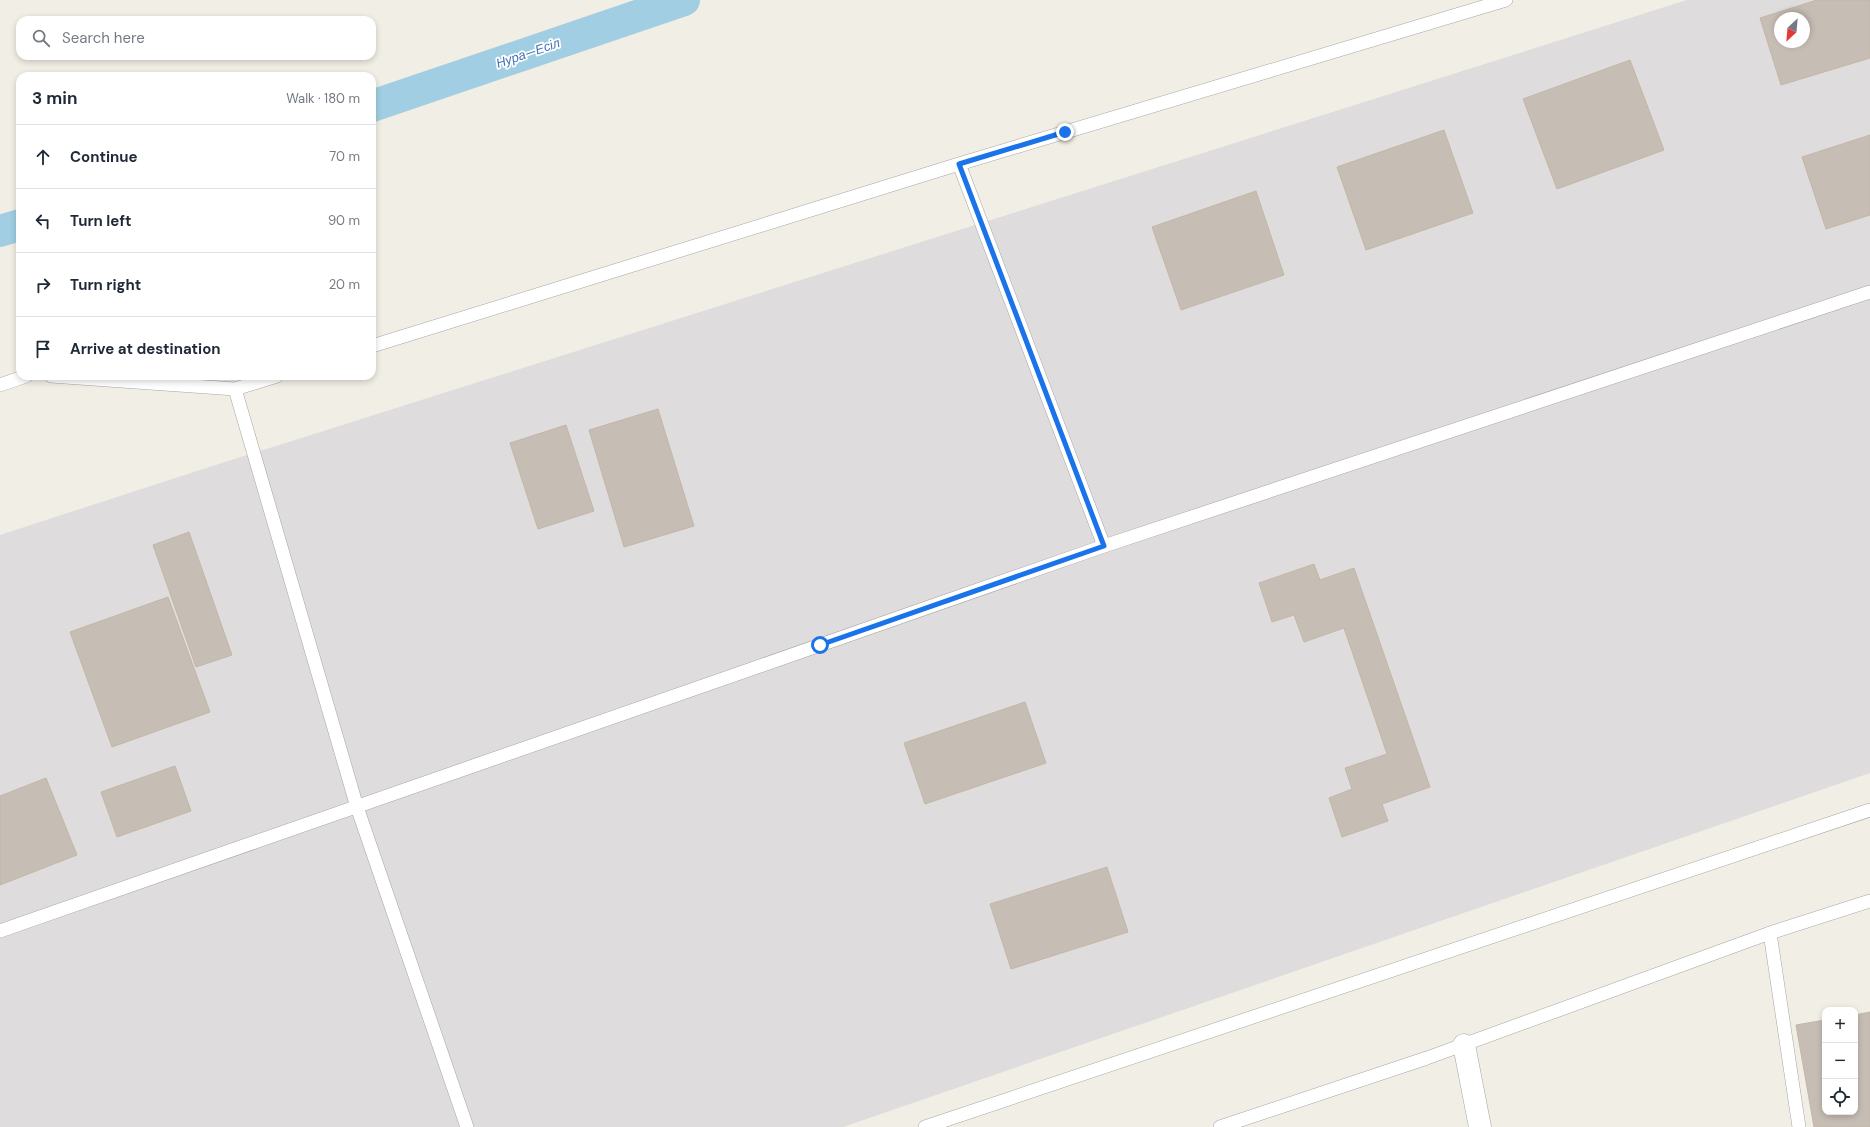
<!DOCTYPE html>
<html lang="en">
<head>
<meta charset="utf-8">
<style>
  :root { --surface:#fff; --page:#f2f2f3; --text:#1f2937; --muted:#747a83; --line:#e0e1e3 }
  body { margin:0; font-family:"DM Sans",sans-serif; background:var(--page); color:var(--text) }
  .controls { position:absolute; right:12px; bottom:12px; display:grid; overflow:hidden; border-radius:8px; box-shadow:0 2px 6px #0003 }
  .controls button { width:36px; height:36px; display:grid; place-items:center; padding:0; border:0; border-bottom:1px solid var(--line); background:var(--surface); color:var(--text); font:20px sans-serif }
  .compass { position:absolute; left:1774px; top:12px; width:36px; height:36px; border-radius:50%; background:var(--surface); box-shadow:0 2px 6px #0003; rotate:206deg }
  .stop { position:absolute; width:12px; height:12px; margin:-9px; border:3px solid #1a73e8; border-radius:50%; background:#fff }
  .stop.end { background:#1a73e8; border-color:#fff; box-shadow:0 1px 4px #0008 }
  .list { margin:0; padding:0; list-style:none }
  h2 { display:flex; justify-content:space-between; align-items:center; height:52px; margin:0; padding:0 16px; font-size:17px }
  h2 small { font-size:13px; font-weight:400; color:var(--muted) }
  .list li { display:grid; grid-template-columns:26px 1fr auto; gap:12px; align-items:center; box-sizing:border-box; height:64px; padding:0 16px; border-top:1px solid var(--line) }
  .list b { display:block; font-size:15px; white-space:nowrap }
  .list em { font-size:13px; font-style:normal; color:var(--muted) }
  .icon { flex:none; width:22px; height:22px; fill:none; stroke:currentColor; stroke-width:2; stroke-linecap:round; stroke-linejoin:round }
  .map { position:relative; flex:none; width:1870px; height:1127px; overflow:hidden }
  .search { position:absolute; background:var(--surface); box-shadow:0 2px 6px #0003; left:16px; top:16px; width:360px; height:44px; display:flex; align-items:center; gap:10px; box-sizing:border-box; padding:0 14px; border-radius:12px; color:var(--muted); font-size:15px }
  .panel { position:absolute; background:var(--surface); box-shadow:0 2px 6px #0003; left:16px; top:72px; width:360px; height:308px; border-radius:12px }
  .map>svg:first-child { display:block }
</style>
</head>
<body>
<div class="map">
<svg width="1870" height="1127" viewBox="0 0 1870 1127">
  <rect width="100%" height="100%" fill="#f1eee5"/>
  <!-- residential -->
  <path fill="#dedcdc" fill-rule="evenodd" d="M1687 0H1870V773L843 1127H0V535L200 470ZM1780 18H1804V42H1780Z"/>
  <g fill="none" stroke-linecap="round" stroke-linejoin="round">
    <!-- canal -->
    <path stroke="#a1cee3" stroke-width="32" d="M372 106 684 0
      M0 231 20 225"/>
  </g>
  <!-- building -->
  <path fill="#c6bdb4" stroke="#c4b6a6" fill-rule="evenodd" d="M1817 0H1870V58L1781 85 1760 18ZM1780 18H1804V42H1780Z
    M1630 60 1664 150 1557 189 1523 99Z
    M1444 130 1473 213 1366 250 1337 167Z
    M1870 135V215L1826 229 1802 157Z
    M1256 191 1284 275 1181 310 1152 227Z
    M658 409 694 526 624 547 589 430Z
    M566 425 594 511 538 529 510 443Z
    M189 532 232 655 196 667 153 545Z
    M1314 564 1320 580 1354 568 1430 787 1382 804 1388 821 1342 837 1329 798 1352 789 1345 768 1387 754 1344 628 1304 642 1294 615 1272 622 1259 583Z
    M168 597 210 712 112 747 70 632Z
    M1025 702 1046 763 925 804 904 743Z
    M175 766 191 811 117 837 101 792Z
    M46 778 77 855 0 885V796Z
    M1107 867 1128 932 1011 969 990 904Z
    M1870 1012V1127H1814L1796 1025 1825 1020V1112H1855V1015Z"/>
  <g fill="none" stroke-linecap="round" stroke-linejoin="round">
    <defs>
      <path id="service" d="M959 164 1104 546
        M372 346 959 164 1506 0
        M51 376 235 389 277 376
        M0 385 26 376
        M235 389 357 807 467 1127
        M0 931 1104 546 1870 292
        M1770 933 1799 1127
        M925 1127 1870 810
        M1220 1127 1427 1058 1770 933 1870 901"/>
      <path id="minor" d="M1464 1045 1480 1127"/>
    </defs>
    <!-- service casing -->
    <use href="#service" stroke="#a6a6a6" stroke-width="14"/>
    <!-- minor casing -->
    <use href="#minor" stroke="#a6a6a6" stroke-width="23"/>
    <!-- service -->
    <use href="#service" stroke="#fff" stroke-width="13"/>
    <!-- minor -->
    <use href="#minor" stroke="#fff" stroke-width="22"/>
  </g>
  <g fill="none" stroke-linecap="round" stroke-linejoin="round">
    <!-- route -->
    <path stroke="#1a73e8" stroke-width="5" d="M820 645 1104 546 959 164 1065 132"/>
  </g>
  <g text-anchor="middle" dominant-baseline="central" stroke-width="3.5" stroke-linejoin="round" paint-order="stroke">
    <!-- water labels -->
    <g font-size="13" font-style="italic" fill="#4273b9" stroke="#fff">
      <text transform="translate(528 53) rotate(-19)">Нура—Есіл</text>
    </g>
  </g>
</svg>
<div class="controls">
<button>+</button>
<button>−</button>
<button><svg class="icon" aria-label="locate" viewBox="0 0 24 24"><circle cx="12" cy="12" r="6"/><path d="M12 2v4M12 18v4M2 12h4M18 12h4"/></svg></button>
</div>
<svg class="compass" viewBox="-18 -18 36 36"><path d="M0-13l5 13h-10z" fill="#e53935"/><path d="M0 13l5-13h-10z" fill="#747a83"/></svg>
<div class="stop" style="left:820px;top:645px"></div>
<div class="stop end" style="left:1065px;top:132px"></div>
<div class="search"><svg class="icon" aria-label="search" viewBox="0 0 24 24"><circle cx="10" cy="10" r="6"/><path d="M15 15l6 6"/></svg>Search here</div>
<section class="panel">
<h2>3 min<small>Walk · 180 m</small></h2>
<ul class="list">
<li><svg class="icon" aria-label="ahead" viewBox="0 0 24 24"><path d="M12 20V5M6 11l6-6 6 6"/></svg><div><b>Continue</b></div><em>70 m</em></li>
<li><svg class="icon" aria-label="left" viewBox="0 0 24 24"><path d="M17 20v-9H6M10 6l-5 5 5 5"/></svg><div><b>Turn left</b></div><em>90 m</em></li>
<li><svg class="icon" aria-label="right" viewBox="0 0 24 24"><path d="M7 20v-9h11M14 6l5 5-5 5"/></svg><div><b>Turn right</b></div><em>20 m</em></li>
<li><svg class="icon" aria-label="arrive" viewBox="0 0 24 24"><path d="M6 21V4h12l-3 4 3 4H6"/></svg><div><b>Arrive at destination</b></div></li>
</ul>
</section>
</div>
</body>
</html>
